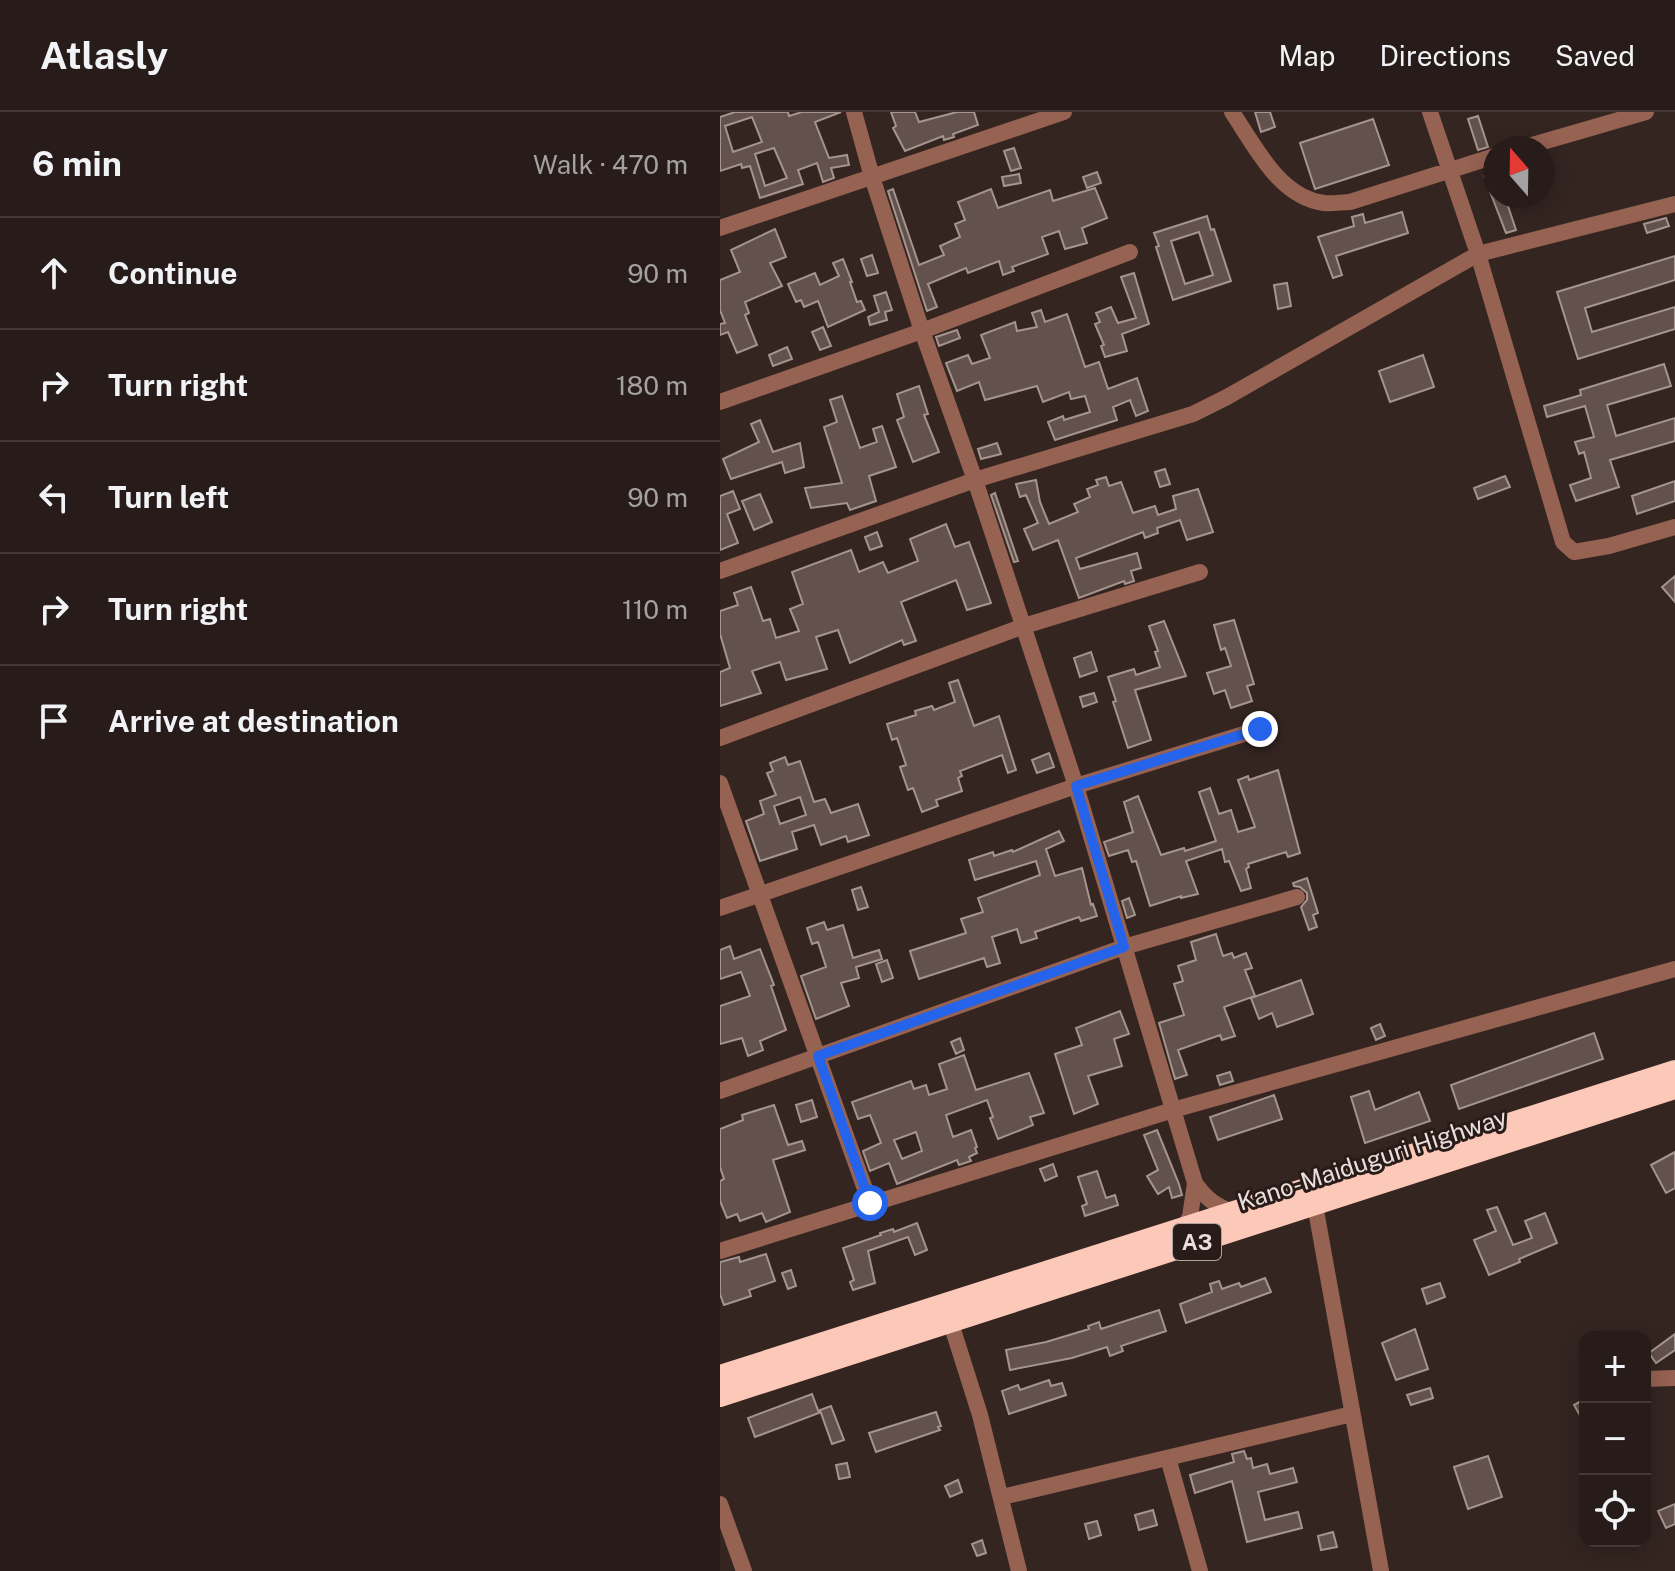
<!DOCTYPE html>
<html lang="en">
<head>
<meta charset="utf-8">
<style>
  :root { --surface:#271c19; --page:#2f2522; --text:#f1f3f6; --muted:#a4a1a2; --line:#433a38 }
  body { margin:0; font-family:"Public Sans",sans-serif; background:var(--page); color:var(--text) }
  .controls { position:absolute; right:24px; bottom:24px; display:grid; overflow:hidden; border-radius:16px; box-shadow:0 4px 20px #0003 }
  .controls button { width:72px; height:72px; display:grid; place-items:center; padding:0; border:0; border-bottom:2px solid var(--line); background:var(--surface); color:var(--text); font:40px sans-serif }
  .compass { position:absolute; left:763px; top:24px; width:72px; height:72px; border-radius:50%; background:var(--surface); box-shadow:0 4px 20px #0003; rotate:340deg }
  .stop { position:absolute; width:24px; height:24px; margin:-18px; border:6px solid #2563eb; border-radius:50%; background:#fff }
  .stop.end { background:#2563eb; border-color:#fff; box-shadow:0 2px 8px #0008 }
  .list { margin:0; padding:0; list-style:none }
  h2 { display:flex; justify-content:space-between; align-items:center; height:104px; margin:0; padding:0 32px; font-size:34px }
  h2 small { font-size:26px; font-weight:400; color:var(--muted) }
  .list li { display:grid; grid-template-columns:52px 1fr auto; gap:24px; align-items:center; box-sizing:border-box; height:112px; padding:0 32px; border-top:2px solid var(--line) }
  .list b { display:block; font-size:30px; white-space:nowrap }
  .list em { font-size:26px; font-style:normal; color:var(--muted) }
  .icon { flex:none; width:44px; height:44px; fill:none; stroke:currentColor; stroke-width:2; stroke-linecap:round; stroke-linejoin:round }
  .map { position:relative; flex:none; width:955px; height:1459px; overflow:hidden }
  header { display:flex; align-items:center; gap:48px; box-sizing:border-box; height:112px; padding:0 40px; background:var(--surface); border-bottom:2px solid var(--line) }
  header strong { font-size:38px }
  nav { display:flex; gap:44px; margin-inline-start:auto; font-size:28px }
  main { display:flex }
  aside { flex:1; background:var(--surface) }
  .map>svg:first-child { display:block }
</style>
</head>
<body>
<header>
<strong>Atlasly</strong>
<nav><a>Map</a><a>Directions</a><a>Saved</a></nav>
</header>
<main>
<aside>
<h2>6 min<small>Walk · 470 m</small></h2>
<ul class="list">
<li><svg class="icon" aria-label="ahead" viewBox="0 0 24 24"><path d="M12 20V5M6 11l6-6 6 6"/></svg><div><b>Continue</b></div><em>90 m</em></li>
<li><svg class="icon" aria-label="right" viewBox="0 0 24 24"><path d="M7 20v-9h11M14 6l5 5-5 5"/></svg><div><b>Turn right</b></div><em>180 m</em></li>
<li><svg class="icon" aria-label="left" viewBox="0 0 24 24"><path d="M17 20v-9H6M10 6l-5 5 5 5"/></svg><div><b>Turn left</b></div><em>90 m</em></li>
<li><svg class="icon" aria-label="right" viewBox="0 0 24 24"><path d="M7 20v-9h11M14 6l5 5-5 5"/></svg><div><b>Turn right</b></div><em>110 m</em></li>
<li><svg class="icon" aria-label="arrive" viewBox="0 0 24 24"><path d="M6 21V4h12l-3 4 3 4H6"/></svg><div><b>Arrive at destination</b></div></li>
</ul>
</aside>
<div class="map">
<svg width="955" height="1459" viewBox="0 0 955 1459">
  <rect width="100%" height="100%" fill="#342521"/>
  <!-- building -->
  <path fill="#62514c" stroke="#a6948e" stroke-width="2" fill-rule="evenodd" d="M15 0H68L69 4 82 0H121L95 10 109 46 127 43 129 53 111 56 114 66 103 70 97 51 78 58 83 72 40 86 30 54 22 56 21 52 0 59V5ZM32 5 42 30 13 40 5 14ZM54 36 67 66 45 74 35 42Z
    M171 0H195L199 10 237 0H254L258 13 233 22 234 25 224 28 223 24 185 39 173 16 176 14Z
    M535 0H550L555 15 541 20Z
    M758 4 768 35 758 38 748 7Z
    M653 7 669 53 595 77 580 31Z
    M294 36 301 56 291 59 284 39Z
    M377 60 381 71 367 76 363 65Z
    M775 61V84H802L787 91 796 118 786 121 764 64Z
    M299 62 301 71 284 74 282 65Z
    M375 76 387 106 362 116 367 131 345 137 339 119 322 125 328 142 292 155 294 159 283 163 279 149 248 161 246 156 208 172 217 195 207 199 168 79 173 77 199 153 224 143 220 134 240 125 235 112 245 108 238 90 271 77 278 96 330 78 333 89Z
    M682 100 688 121 616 144 622 163 613 166 598 125 634 114 632 105 643 102 645 111Z
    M487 104 491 118 494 117 511 169 453 188 436 135 439 134 434 121ZM479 120 493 163 465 172 451 129Z
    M946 106 949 114 927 121 924 112Z
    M55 117 66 145 50 151 62 174 25 190 29 201 25 203 37 233 17 241 8 220 0 223V212L5 211 0 198V168L20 160 11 138Z
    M152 143 158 161 147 164 141 147Z
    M955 144V168L865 196 872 220 955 195V217L858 247 837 180Z
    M123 147 132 170H130L137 190 141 189 145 198 108 215 98 189 84 195 81 188 76 190 68 172 95 161 100 173 119 164 113 151Z
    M414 161 429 212 402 222 407 239 385 245 381 234 384 233 375 212 380 210 376 201 391 195 398 211 416 206 401 165Z
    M567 171 571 194 558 197 554 173Z
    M166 180 172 198 165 200 167 208 150 213 148 205 159 200 154 184Z
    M321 198 325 210 347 202 365 255 379 250 388 277 417 266 428 299 416 304 410 288 393 295 397 308 335 328 328 310 343 304 344 308 370 300 365 284 351 287 349 280 323 290 317 274 265 288 259 270 237 279 226 251 248 243 252 252 270 246 261 223 295 210 297 219 317 215 312 201Z
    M103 215 111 234 100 238 92 220Z
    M237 218 240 226 219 234 216 225Z
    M67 235 72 247 53 254 49 243Z
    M703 243 714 275 670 290 659 259Z
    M944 252 951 274 887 293 896 324 955 306V329L890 348 899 375 856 389 850 373 871 366 864 340 859 342 855 330 874 325 865 294 827 305 824 294 861 283 860 278Z
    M199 274 208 302 204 303 219 340 193 350 177 308 184 305 177 282Z
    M122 284 140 336 157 330 153 317 162 314 176 355 149 364 156 389 130 398 127 391 91 396 85 376 122 371 104 315 117 310 110 288Z
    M40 308 53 340 80 331 84 355 65 361 62 350 11 367 3 347 39 330 31 312Z
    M277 331 281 342 261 347 258 337Z
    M445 357 450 372 440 375 435 360Z
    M785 364 790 375 758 387 754 376Z
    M386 365 389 374 401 370 413 401 435 394 438 403 456 397 453 384 478 377 493 420 467 428 460 408 437 416 438 421 425 426 423 420 356 446 360 457 417 441 421 456 411 459 414 469 405 472 404 469 359 486 338 428 313 438 304 417 318 411 306 383 300 385 296 372 316 368 320 390 329 412 358 400 354 392 370 385 367 377 378 373 376 368Z
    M955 369V389L917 402 912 384Z
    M13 379 20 397 7 402 18 431 0 438V384Z
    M275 381 298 449 294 450 271 383Z
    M40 382 52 410 34 418 22 389Z
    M226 412 235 435 249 430 271 491 247 498 236 468 181 490 196 529 184 533 182 528 130 551 118 518 96 525 107 557 66 568 60 550 32 559 41 581 0 594V560L10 556 0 522V499L18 493 14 481 31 475 43 509 50 507 56 526 79 519 70 497 83 492 72 460 131 438 139 460 163 450 168 461 198 449 190 427Z
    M157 420 162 434 150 438 145 425Z
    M955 464V490L942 475Z
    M514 508 534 572 527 574 532 589 511 596 505 578 494 582 487 561 511 554 505 536 501 538 494 513Z
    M444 509 466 564 415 578 431 628 408 636 393 590 396 589 388 565 414 557 416 563 440 555 435 540 438 539 429 514Z
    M371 540 377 559 360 565 354 546Z
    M238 568 254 614 279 604 296 658 288 661 282 643 240 659 242 664 238 666 242 679 216 688 218 694 202 700 193 676 188 678 180 655 186 653 177 626 172 628 167 612 196 603 195 599 212 594 214 598 235 590 229 571Z
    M374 581 377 590 363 595 360 585Z
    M329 641 334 655 317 661 312 648Z
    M65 645 68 653 80 649 94 690 105 687 111 701 138 692 149 723 128 730 126 724 101 733 94 713 72 720 77 737 40 749 26 709 44 702 40 689 56 683 47 661 53 659 50 651ZM80 685 86 703 60 712 54 694Z
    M558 658 580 741 568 745 566 740 528 752 529 755 526 757 531 776 521 779 509 749 505 750 502 737 466 749 478 782 461 786V784L430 794 416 749 412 750 408 738 389 744 384 730 413 720 404 690 418 684 441 743 464 736 465 739 496 729 479 680 490 676 499 702 511 698 518 720 535 715 518 668 528 664 529 668Z
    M339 719 344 729 326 737 335 764 362 756 371 793 373 792 377 804 361 809 359 805 315 820 317 826 301 831 297 817 272 825 280 851 267 855 264 846 199 867 190 839 246 821 241 807 263 800 258 786 320 763 316 749 255 768 249 748 273 740 274 744 292 738 293 740Z
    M587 766 598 801 593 803 597 815 589 818 581 795 587 788V781L580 775 574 774 573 771Z
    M141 775 148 795 138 798 132 778Z
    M409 786 415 803 407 806 402 789Z
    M104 810 107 818 123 813 133 846 159 838 162 847 136 855 139 866 121 871 129 894 96 907 81 864 106 855 98 830 92 832 87 816Z
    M496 822 503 844 512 841 514 846 526 841 532 856 525 858 535 884 504 895 515 924 502 928 500 923 458 938 467 963 455 967 439 911 464 903 454 872 463 869 458 854 476 848 471 830Z
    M10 834 14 847 40 837 54 873 51 874 66 918 40 929 43 938 28 944 22 926 0 932V894L30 884 21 860 0 867V838Z
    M167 848 173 866 162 870 156 852Z
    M581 868 593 902 557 915 552 901 539 907 531 886Z
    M400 899 409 922 394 927 402 954 368 964 378 992 354 1002 335 942 362 933 356 916Z
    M660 912 665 924 656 928 651 916Z
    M874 921 883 947 739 997 731 973Z
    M240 926 244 938 236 942 231 930Z
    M244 943 256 978 309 961 324 1001 310 1005 313 1013 278 1027 270 1006 273 1005 267 988 226 1003 233 1025 251 1018 257 1035 255 1036 257 1041 249 1045 251 1049 239 1053 237 1048 177 1072 169 1051 150 1059 143 1039 161 1031 150 1003 138 1007 132 990 191 969 194 977 206 973 209 983 227 977 219 952ZM196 1020 202 1039 182 1047 174 1028Z
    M510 960 513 969 500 973 497 964Z
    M649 979 655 998 699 980 710 1009 645 1031 631 985Z
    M554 983 562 1007 498 1028 490 1005Z
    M92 988 97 1005 81 1010 76 993Z
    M54 993 68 1033 82 1029 85 1038 53 1048 70 1100 46 1110 42 1101 20 1109 17 1102 7 1106 0 1089V1069L4 1067 0 1055V1017L23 1008 22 1003Z
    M437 1018 459 1072 462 1083 452 1086 449 1075 438 1082 427 1064 438 1058 424 1023Z
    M955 1040V1076L946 1081 931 1053Z
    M333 1052 337 1064 325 1069 320 1057Z
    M377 1059 386 1086 395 1083 398 1093 365 1104 362 1094 367 1092 358 1065Z
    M777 1095 793 1133 812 1126 805 1109 825 1101 837 1131 799 1147 800 1150 769 1163 754 1128 776 1119 767 1098Z
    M197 1111 207 1138 195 1143 188 1125 148 1139 155 1171 133 1178 130 1170 134 1168 123 1136 161 1123 160 1121 173 1117 174 1120Z
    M46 1142 55 1169 29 1178 31 1184 4 1193 0 1182V1150L19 1145 20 1150Z
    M71 1158 76 1174 68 1177 62 1161Z
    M545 1166 551 1180 466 1211 460 1192 492 1180 490 1172 499 1169 502 1177 519 1171 521 1175Z
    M720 1171 725 1185 707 1192 702 1177Z
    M439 1198 446 1219 401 1234 403 1239 390 1244 387 1235 352 1246 290 1258 286 1238 326 1230 369 1217 368 1214 379 1210 381 1217Z
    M695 1217 708 1257 676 1268 662 1231Z
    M955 1222V1238L936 1251 929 1241Z
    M329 1268 331 1274 342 1271 346 1283 289 1302 282 1279 298 1273 300 1278Z
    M710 1276 713 1286 691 1293 687 1283Z
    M92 1282 99 1301 35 1325 28 1306Z
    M865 1287V1312L854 1293Z
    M111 1294 124 1328 112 1332 100 1298Z
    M216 1300 221 1314 218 1315 220 1318 156 1340 149 1321Z
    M524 1339 527 1347 531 1346 533 1356 547 1352 550 1362 573 1356 577 1370 538 1380 545 1408 578 1400 582 1416 527 1430 512 1369 475 1381 470 1363 514 1350 512 1342Z
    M768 1344 782 1385 748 1397 734 1355Z
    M127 1351 130 1365 119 1367 116 1353Z
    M238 1368 242 1380 230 1385 225 1374Z
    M955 1392V1412L946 1416 938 1399Z
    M433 1398 437 1413 419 1418 415 1403Z
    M377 1409 381 1423 369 1427 365 1412Z
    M613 1420 617 1435 601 1438 598 1424Z
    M262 1428 266 1441 257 1444 252 1432Z"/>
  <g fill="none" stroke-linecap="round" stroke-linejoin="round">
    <!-- minor -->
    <path stroke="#966252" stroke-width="16" d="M134 0 152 65 202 219 255 368 356 674 475 1071C486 1087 496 1094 515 1101
      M512 0C535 34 559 85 604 91 612 92 622 90 630 90L775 44
      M710 0 758 142 843 430 854 440 889 434 955 415
      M802 36 926 0
      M0 116 344 0
      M0 290 202 219 410 140
      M0 459 255 368 473 302 507 285 758 142 955 92
      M0 626 304 514 480 460
      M0 671 150 1091
      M0 796 356 674 540 617
      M0 979 404 835 577 785
      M595 1093 661 1459
      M462 1118 470 1105 475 1071
      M0 1139 453 998 955 857
      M228 1202 260 1303 299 1459
      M925 1267 955 1266
      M448 1346 480 1459
      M282 1385 632 1302
      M0 1392 24 1459"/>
    <!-- highway -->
    <path stroke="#fcc8b8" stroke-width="22" d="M0 1264 955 959
      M0 1284 955 976"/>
  </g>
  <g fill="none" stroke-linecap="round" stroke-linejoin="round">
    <!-- route -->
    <path stroke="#2563eb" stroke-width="10" d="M150 1091 98 944 404 835 356 674 540 617"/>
  </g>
  <g text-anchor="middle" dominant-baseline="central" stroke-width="6" stroke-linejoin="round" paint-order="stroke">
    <!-- shield labels -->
    <rect fill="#291c18" stroke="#afa4a1" stroke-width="2" x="453" y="1112" width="48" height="36" rx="6"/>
    <g font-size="22" font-weight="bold" fill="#e9dfdc">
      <text x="477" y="1130">A3</text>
    </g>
    <!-- street labels -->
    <g font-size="24" fill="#e9dfdc" stroke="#291c18">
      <text transform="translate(652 1047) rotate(-18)">Kano-Maiduguri Highway</text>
    </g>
  </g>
</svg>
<div class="controls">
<button>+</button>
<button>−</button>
<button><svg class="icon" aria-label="locate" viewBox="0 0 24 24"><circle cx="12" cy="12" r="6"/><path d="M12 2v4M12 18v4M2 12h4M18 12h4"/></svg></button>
</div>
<svg class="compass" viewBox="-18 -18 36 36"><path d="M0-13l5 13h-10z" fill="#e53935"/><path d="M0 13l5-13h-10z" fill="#a4a1a2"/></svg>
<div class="stop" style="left:150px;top:1091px"></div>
<div class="stop end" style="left:540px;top:617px"></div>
</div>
</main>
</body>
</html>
